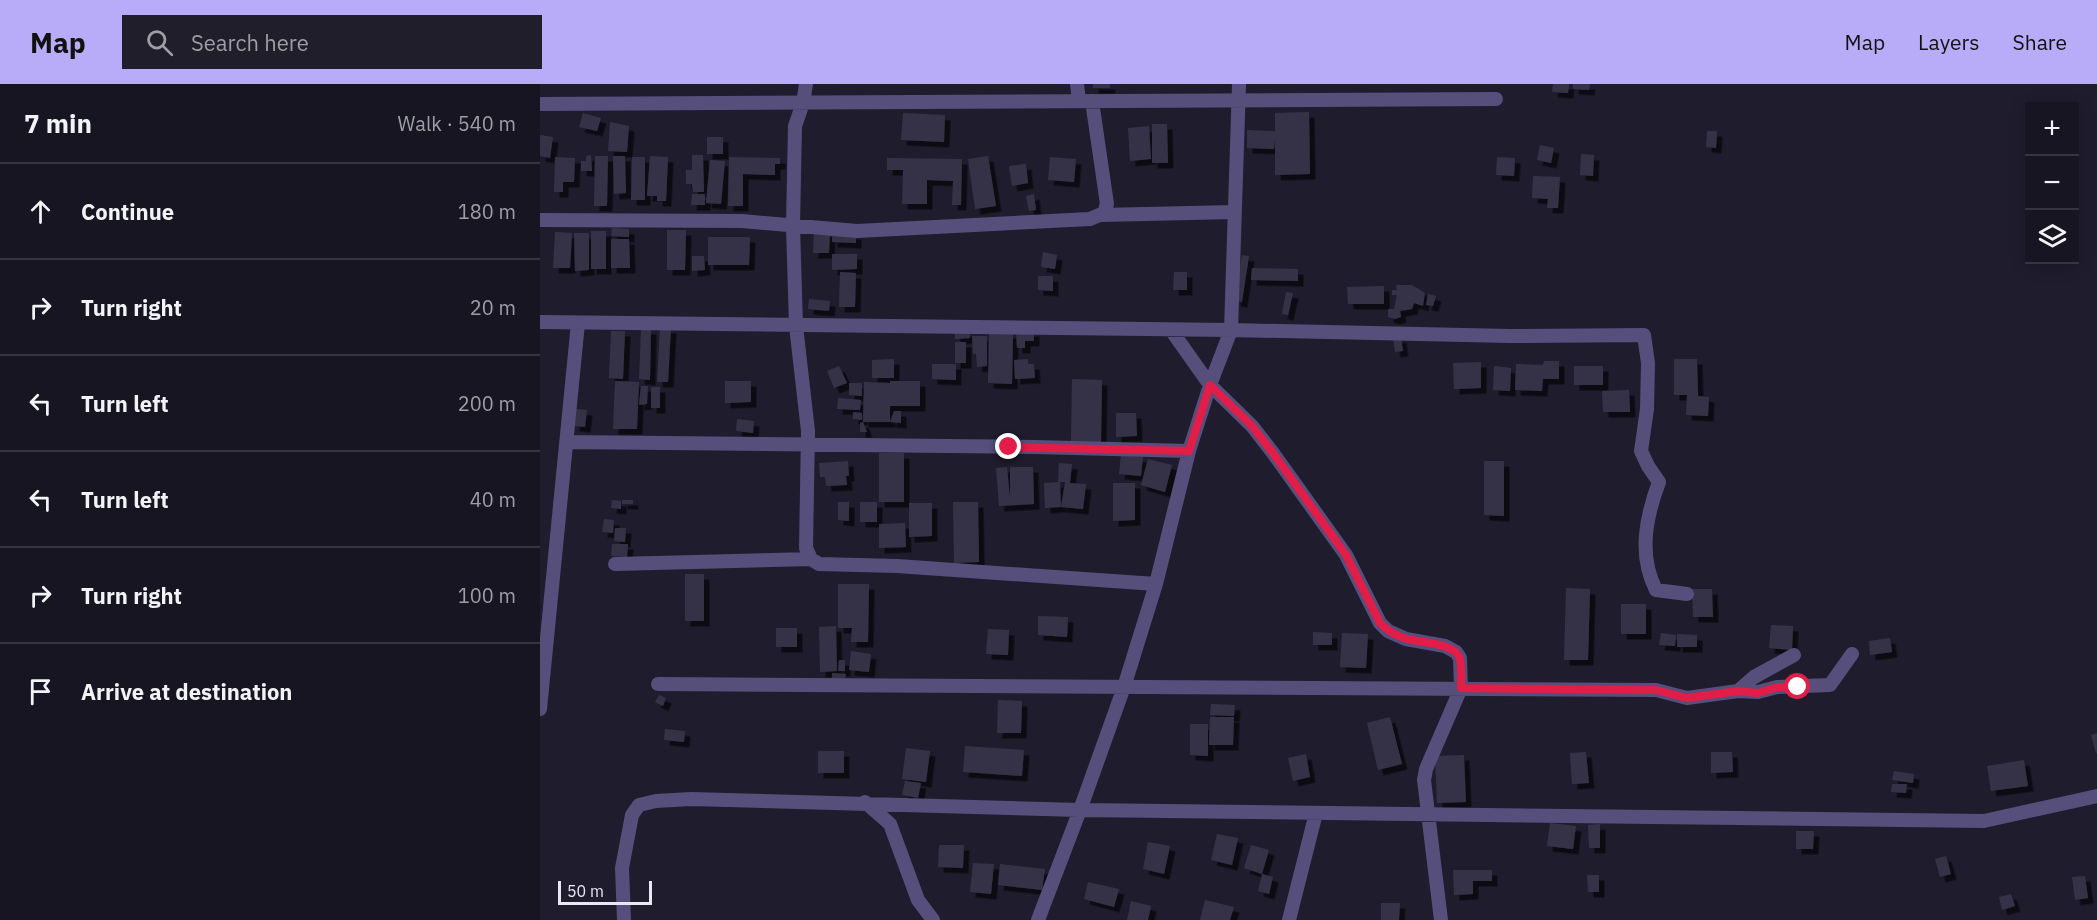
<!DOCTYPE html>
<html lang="en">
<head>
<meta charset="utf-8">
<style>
  :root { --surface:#171522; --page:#201e2a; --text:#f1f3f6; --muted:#9e9fa5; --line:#363440; --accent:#b8abf7 }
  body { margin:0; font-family:"IBM Plex Sans",sans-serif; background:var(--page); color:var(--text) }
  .controls { position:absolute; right:18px; top:18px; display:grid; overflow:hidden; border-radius:0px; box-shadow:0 3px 15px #0003 }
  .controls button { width:54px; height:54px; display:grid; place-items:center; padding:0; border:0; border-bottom:2px solid var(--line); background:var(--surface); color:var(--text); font:30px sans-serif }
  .scale { position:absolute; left:18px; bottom:15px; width:94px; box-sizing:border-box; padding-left:6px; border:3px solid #e8e7f3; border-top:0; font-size:16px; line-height:21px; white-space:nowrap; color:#e8e7f3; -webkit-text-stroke:4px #1f1c2e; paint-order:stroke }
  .stop { position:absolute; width:18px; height:18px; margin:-14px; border:4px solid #e11d48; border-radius:50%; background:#fff }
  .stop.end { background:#e11d48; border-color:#fff; box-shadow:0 2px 6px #0008 }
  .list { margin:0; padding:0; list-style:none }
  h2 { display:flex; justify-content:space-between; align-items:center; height:78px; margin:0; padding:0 24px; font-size:26px }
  h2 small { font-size:20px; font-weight:400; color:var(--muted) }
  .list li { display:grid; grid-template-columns:39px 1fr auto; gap:18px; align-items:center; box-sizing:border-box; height:96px; padding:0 24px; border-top:2px solid var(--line) }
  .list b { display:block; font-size:22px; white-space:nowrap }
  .list em { font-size:20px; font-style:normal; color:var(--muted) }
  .icon { flex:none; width:33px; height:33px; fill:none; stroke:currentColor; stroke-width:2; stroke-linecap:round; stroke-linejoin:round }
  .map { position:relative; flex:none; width:1557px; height:836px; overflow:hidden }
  header { display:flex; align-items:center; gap:36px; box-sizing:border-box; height:84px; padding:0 30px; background:var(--accent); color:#111 }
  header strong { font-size:28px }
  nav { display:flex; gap:33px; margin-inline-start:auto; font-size:21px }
  .search { width:420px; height:54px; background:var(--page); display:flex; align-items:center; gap:15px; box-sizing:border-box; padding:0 21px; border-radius:0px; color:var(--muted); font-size:22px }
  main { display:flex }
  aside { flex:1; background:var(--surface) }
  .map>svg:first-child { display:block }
</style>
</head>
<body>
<header>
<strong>Map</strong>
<div class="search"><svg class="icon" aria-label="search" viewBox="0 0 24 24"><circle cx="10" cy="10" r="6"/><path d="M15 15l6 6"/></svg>Search here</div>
<nav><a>Map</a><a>Layers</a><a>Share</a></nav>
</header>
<main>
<aside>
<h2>7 min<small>Walk · 540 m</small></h2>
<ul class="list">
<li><svg class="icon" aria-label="ahead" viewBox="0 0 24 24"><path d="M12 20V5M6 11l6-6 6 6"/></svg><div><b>Continue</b></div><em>180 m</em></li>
<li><svg class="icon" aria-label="right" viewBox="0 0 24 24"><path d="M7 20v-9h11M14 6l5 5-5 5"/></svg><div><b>Turn right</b></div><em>20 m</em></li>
<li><svg class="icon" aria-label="left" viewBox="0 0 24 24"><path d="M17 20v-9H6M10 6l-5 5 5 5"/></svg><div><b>Turn left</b></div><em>200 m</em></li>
<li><svg class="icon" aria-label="left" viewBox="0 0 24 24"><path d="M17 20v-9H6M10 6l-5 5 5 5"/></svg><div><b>Turn left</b></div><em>40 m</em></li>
<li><svg class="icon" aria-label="right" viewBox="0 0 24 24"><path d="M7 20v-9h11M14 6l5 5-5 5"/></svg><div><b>Turn right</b></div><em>100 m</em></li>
<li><svg class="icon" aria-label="arrive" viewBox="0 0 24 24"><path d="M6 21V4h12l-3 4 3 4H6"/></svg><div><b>Arrive at destination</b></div></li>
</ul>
</aside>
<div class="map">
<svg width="1557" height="836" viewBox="0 0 1557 836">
  <defs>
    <filter id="shadow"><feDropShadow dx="5.5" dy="5.5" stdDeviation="0" flood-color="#0009"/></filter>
  </defs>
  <rect width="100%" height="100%" fill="#1f1c2e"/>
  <!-- building -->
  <path fill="#363346" filter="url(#shadow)" d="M553 0H570V4H553Z
    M1013 0H1029L1028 9 1012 8Z
    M1033 0H1050L1049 6 1033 5Z
    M769 28 770 90 735 91V55L734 65 707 64V46L735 47V29Z
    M43 29 61 34 57 47 39 43Z
    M363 29 405 31 404 58 361 56Z
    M70 38 89 42 87 68 68 67Z
    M612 40H627L628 79H612Z
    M609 42 611 75 590 77 588 44Z
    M1167 47H1177L1176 64 1166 63Z
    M0 51 13 53 10 74 0 72Z
    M167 53H183V70H167Z
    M1000 61 1014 64 1011 79 997 76Z
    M1041 70 1054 71 1053 92 1040 91Z
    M51 71 52 87H41V77H46V72Z
    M152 71H163L164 108H153L152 100H146V86H152Z
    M55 72H68L67 122H54Z
    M73 72H85L86 109 74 110Z
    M110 72 128 73 126 117H117V112H107Z
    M448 72 456 122 435 125 428 75Z
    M15 73 35 74 34 98H23V108H14Z
    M92 73H105V116H91Z
    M189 73 240 74V80H235V91L203 90V122H188Z
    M510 73 536 75 534 98 508 96Z
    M957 73 975 74 974 92 956 91Z
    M347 74 422 75 421 121H412L413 97 387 96V120H362L363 86H347Z
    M170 76 185 77 181 120 166 119Z
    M486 80 488 99 472 102 469 82Z
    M993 92 1020 93 1018 124H1007L1008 115 992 114Z
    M152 110H165V121H151Z
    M494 110 496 126 489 127 486 112Z
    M72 144 89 145V153L71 152Z
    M127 146H146L145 186H127Z
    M51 147H66V185H51Z
    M15 148 32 149 30 184H13Z
    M274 148H290L289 169H273Z
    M34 149H49V186L35 187Z
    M292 150H316V159L292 158Z
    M168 153H210L209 181H168Z
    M71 155H89L90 184H71Z
    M503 168 517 171 515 185 501 183Z
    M292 170H317V185L292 186Z
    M702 171 709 172 702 218 695 217Z
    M152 172H164L165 186 152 187Z
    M712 184 758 185V197L711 196Z
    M300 188 316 189 315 223H299Z
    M634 188H647V206H633Z
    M498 192H513V207L498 206Z
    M856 201H872L885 209 883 222 874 219 872 225 860 227 861 233 855 235 848 233V225H854L857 211H852V206H857Z
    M844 202V220H808L807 203Z
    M746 208 753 209 748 231 742 230Z
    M888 210 896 212 893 222 886 221Z
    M269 215 290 217 289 227 268 225Z
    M120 243 131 244 128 298H117Z
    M101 245H111L110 296 99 295Z
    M71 247H85L83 295 69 294Z
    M415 247H430V254L415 255Z
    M476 247H494V257H485V264H477Z
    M449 249H473L472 300 448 299Z
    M432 252H447V282L437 283 436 270H433Z
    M861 253 863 267 855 268 853 254Z
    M415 258H426V279H415Z
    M354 275V294H332V276Z
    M488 275V280H494L495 294 475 295 474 276Z
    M1134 275H1157L1158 312 1169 313 1168 332 1146 331 1147 311H1134Z
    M1004 277H1019V295H1003L1002 307 975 306 976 280 1003 281Z
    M941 278V304L914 305 913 279Z
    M392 280H416V296L392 295Z
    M299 282 307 299 294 304 287 287Z
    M954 282 971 284 970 307 953 306Z
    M1034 282H1063V301H1034Z
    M532 295 562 296 561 359H531Z
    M75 297 99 298 97 345H73Z
    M185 297H211V318L185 319Z
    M350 297H380V322H350V338H323L324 298 350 299Z
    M309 299H322V312L309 311Z
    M101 302H108L107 320 99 321Z
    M111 303H120V324H111Z
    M1089 306 1090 328H1063L1062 307Z
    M298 314 321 316 320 326 297 325Z
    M36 325 47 326 45 343 34 342Z
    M354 327H361V339L350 338Z
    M313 328 322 329V336L313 335Z
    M576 329H596L597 352 576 353Z
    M197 335 214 337 213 349 196 347Z
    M323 338 327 348H320V339Z
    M339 369H364V418H339Z
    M581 371 603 373 601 392 579 390Z
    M608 375 632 381 625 408 601 401Z
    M308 377 309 392H306L307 401 286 402 285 393H280L279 379Z
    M944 377H964V432L944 431Z
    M519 379 532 380 530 399 546 400 543 425 521 423 525 398H518Z
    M467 383 470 414V383H493L494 420 459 422 456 384Z
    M520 398 521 423 505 424 504 399Z
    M573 399H595V436L573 437Z
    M72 416 81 417V425L71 424Z
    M82 416H93V420H82Z
    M298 418H309V437L298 436Z
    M320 418H337V438H320Z
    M413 418H438L439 478 414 479Z
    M369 419H392V452L369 453Z
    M64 435 74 436 73 449 62 448Z
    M365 439 366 463 339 464V440Z
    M75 444H86L85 458 74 457Z
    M72 460H88L87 473 71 472Z
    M145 490H164V537H145Z
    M298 500H329L328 558H311L312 544H298Z
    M1026 504 1050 505 1048 576H1024Z
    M1152 505H1172L1173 533H1153Z
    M1081 520H1106V550H1081Z
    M498 532 528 533 527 553 498 551Z
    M1231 541 1253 542 1252 566 1229 564Z
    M296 542 297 587 280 588 279 543Z
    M236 544H257V563H236Z
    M448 545 469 546 468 571 446 570Z
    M773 548 792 549V561H773Z
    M802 549 828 550 826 584 800 583Z
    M1121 549 1136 551 1135 562 1119 561Z
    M1137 550 1157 551V563H1137Z
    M1350 554 1352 568 1330 571 1329 557Z
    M311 567 331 570 329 588 309 586Z
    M299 576H305V587H298Z
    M292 589 306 590 305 595H292Z
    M119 611 126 614 123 622 115 618Z
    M458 616 482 617 481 649H457Z
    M671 620 695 621 694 632 670 631Z
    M670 633H694L693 661H669Z
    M850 633 862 680 838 686 827 639Z
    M650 640H668V672L650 671Z
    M125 645 145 647 144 658 124 656Z
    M1557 649V669H1556L1551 651Z
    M425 662 484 666 482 692 423 688Z
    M366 664 390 667 386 698 362 695Z
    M278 667H304V689H278Z
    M1046 668 1049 699 1032 700 1030 669Z
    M1171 668H1192L1193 688 1171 689Z
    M766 670 770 693 753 697 748 674Z
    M924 671 926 718 897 719 895 672Z
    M1484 676 1488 702 1451 707 1447 682Z
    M1354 687 1374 690 1373 699 1352 696Z
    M365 697 381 699 378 714 362 711Z
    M1352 700H1367L1366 709 1351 708Z
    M1010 739 1036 742 1033 765 1007 762Z
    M1060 740V764H1049L1048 741Z
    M1256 747H1274L1273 765H1256Z
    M677 750 698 754 692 781 671 776Z
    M608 758 630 762 624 790 603 785Z
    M399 761H424L423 784 398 783Z
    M711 761 729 766 722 790 704 784Z
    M1406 772 1411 790 1400 793 1395 775Z
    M433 779 454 780 451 810 430 808Z
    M460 780 505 785 502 806 458 801Z
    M913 786H952V797H933V810L914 811Z
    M722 790 733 793 729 810 718 807Z
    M1047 791H1059V808H1048Z
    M1545 792 1548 814 1535 816 1532 793Z
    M548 798 579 805 574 823 544 815Z
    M1471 810 1475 822 1462 826 1459 813Z
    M665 816 694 823 690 836H660Z
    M591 817 611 822 608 836H587Z
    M841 819H860L859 836H841Z"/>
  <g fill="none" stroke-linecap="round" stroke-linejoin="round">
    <!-- street -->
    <path stroke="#574f7b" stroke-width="14" d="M266 0 263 19 255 42 253 142 256 242 268 347 266 464 271 475 279 480 357 482 616 500
      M537 0 539 17
      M0 20 956 15
      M560 131 695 128
      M0 136 202 137 317 147 550 135 564 129 567 120 552 17
      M0 238 691 246 970 252 1104 251 1108 279 1107 325 1101 367 1108 382 1119 398C1106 433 1098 471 1116 506L1147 510
      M631 246 670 301 712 342 733 369 806 471 840 539 848 547 866 555 905 562 916 568 920 574 921 604 886 685 884 696 901 836
      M26 358 495 363 649 367
      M75 480 271 475
      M118 600 1116 606 1147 614 1198 607 1214 593 1254 571
      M1198 607 1218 608 1237 603 1290 601 1312 570
      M0 625 38 239
      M325 718 350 740 378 816 393 836
      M84 836 82 784 92 731 99 721 116 717 151 715 540 726 1444 737 1557 712
      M498 836 540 726 584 603 616 500 649 367 670 301 691 246 699 0
      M749 836 776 729"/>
  </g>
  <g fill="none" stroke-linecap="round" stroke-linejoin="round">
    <!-- route -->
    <path stroke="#e11d48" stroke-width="8" d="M469 363 649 367 670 301 712 342 733 369 806 471 840 539C847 546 854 551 864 554 878 559 916 558 920 575 922 584 921 595 921 604L1116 606 1147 614 1198 607 1218 609 1238 603H1258"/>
  </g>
</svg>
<div class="controls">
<button>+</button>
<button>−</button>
<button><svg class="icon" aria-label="layers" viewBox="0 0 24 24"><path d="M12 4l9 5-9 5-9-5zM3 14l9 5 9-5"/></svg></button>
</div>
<div class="scale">50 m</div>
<div class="stop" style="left:1258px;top:603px"></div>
<div class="stop end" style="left:469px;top:363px"></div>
</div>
</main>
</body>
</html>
